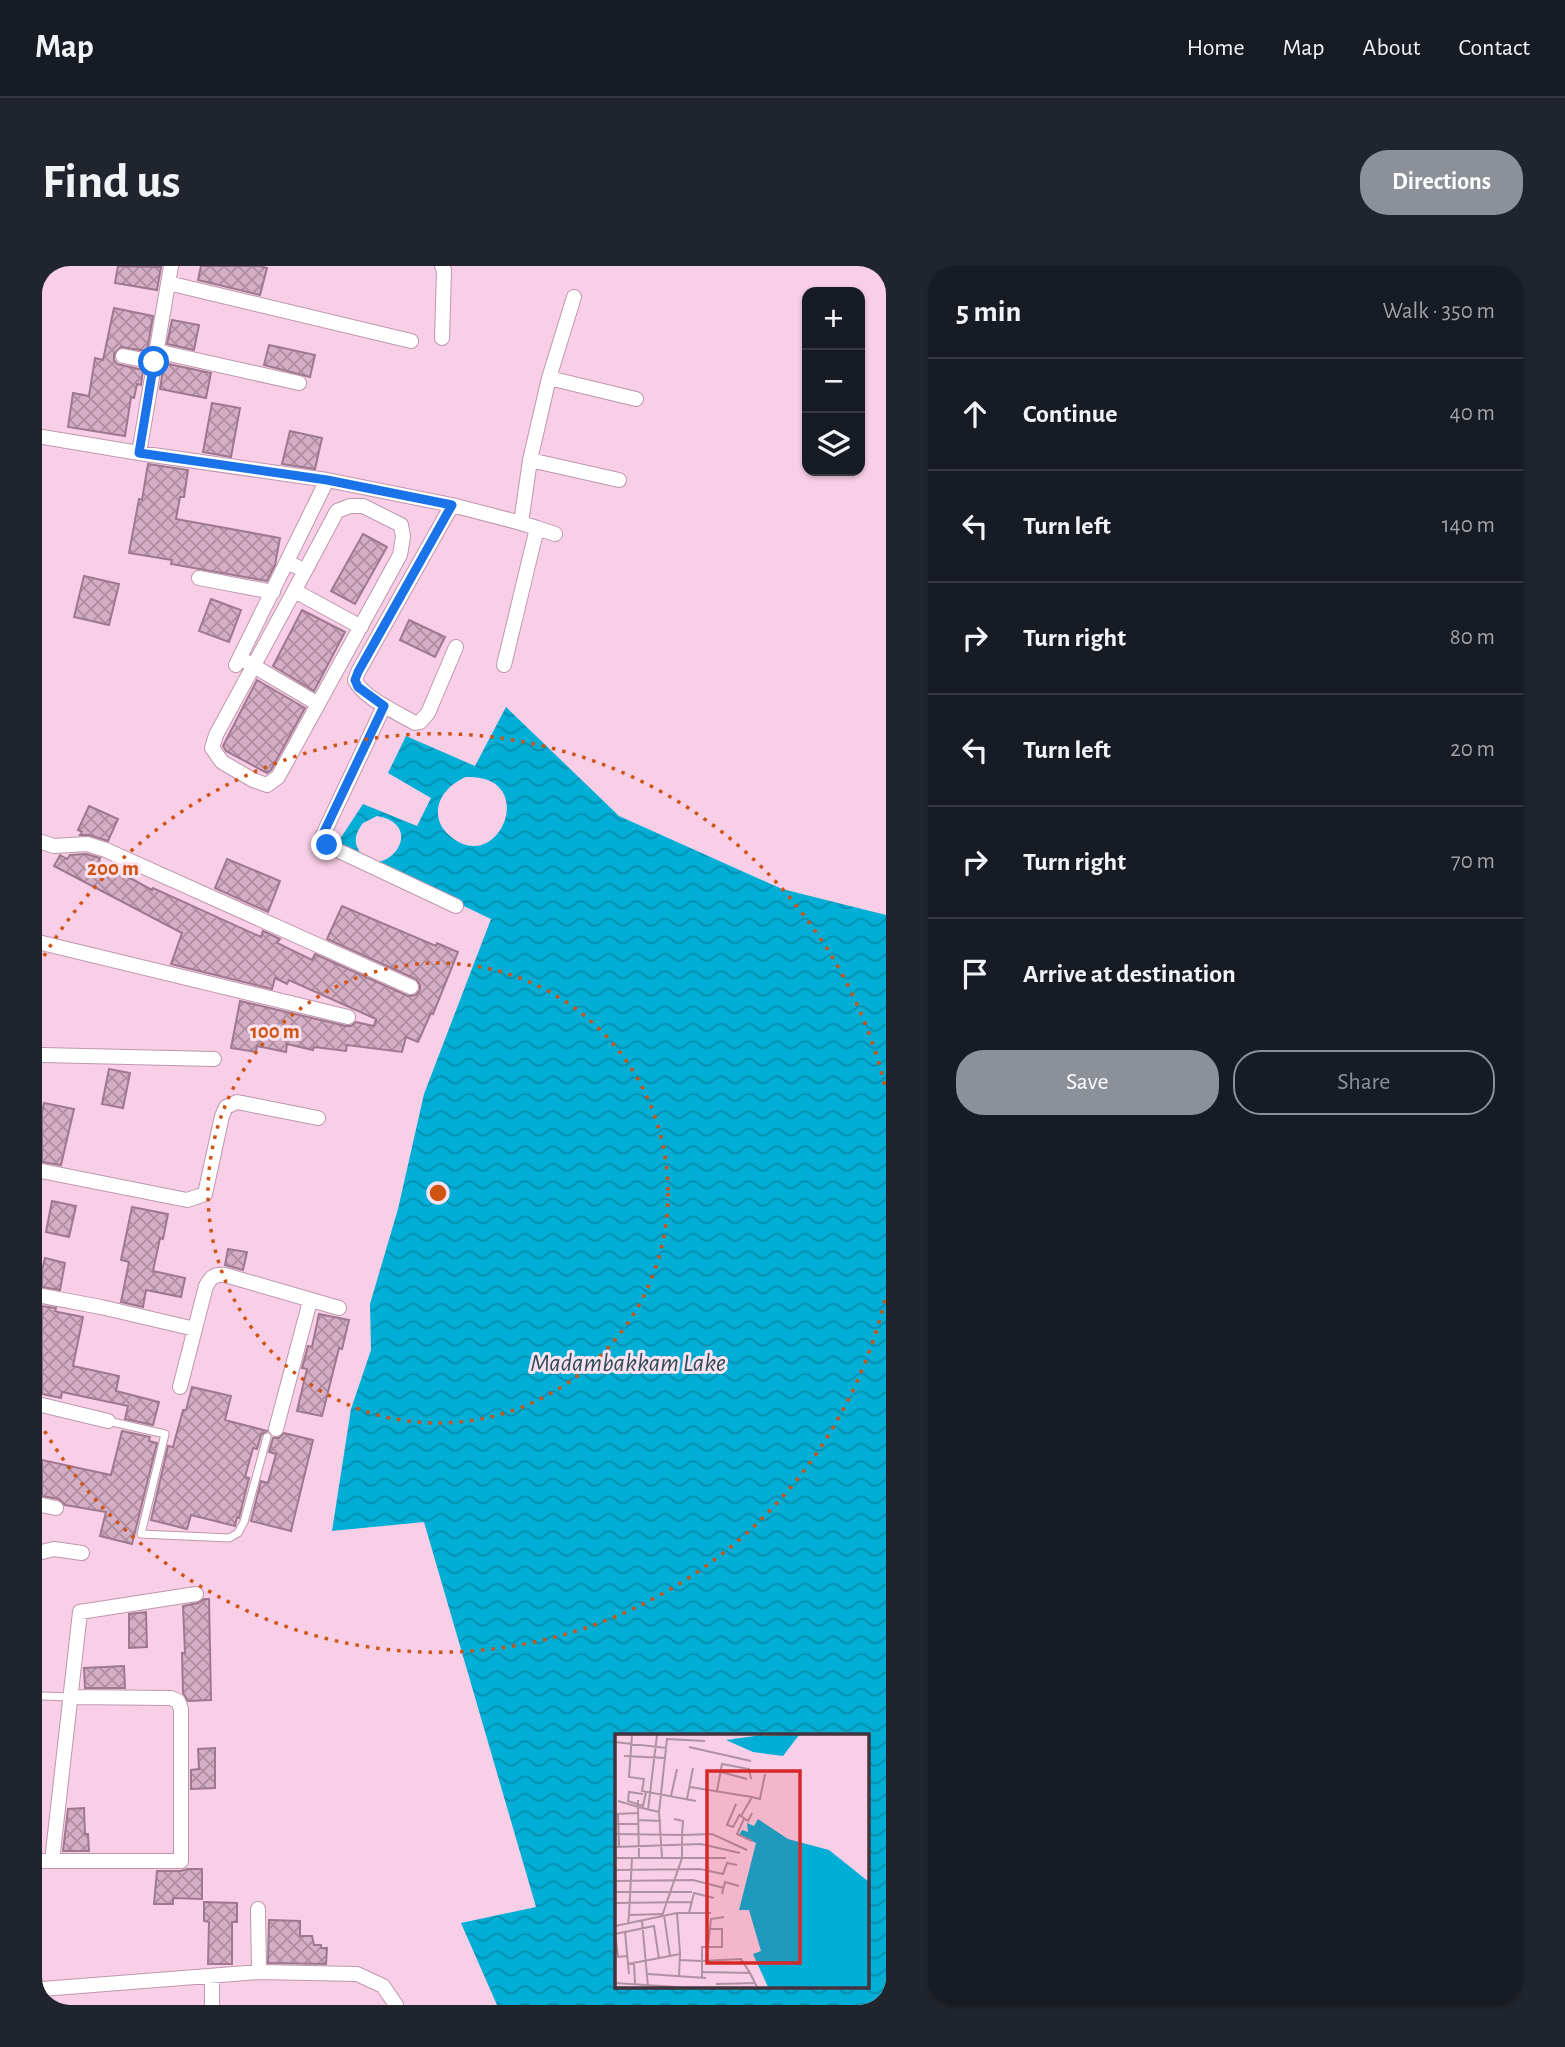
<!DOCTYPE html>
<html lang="en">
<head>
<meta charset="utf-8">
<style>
  :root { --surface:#171b24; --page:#20242c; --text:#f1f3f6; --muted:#9ea1a6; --line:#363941; --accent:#8c9099 }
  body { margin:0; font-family:"Alegreya Sans",sans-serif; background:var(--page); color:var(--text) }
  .controls { position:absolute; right:21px; top:21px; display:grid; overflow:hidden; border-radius:14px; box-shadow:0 2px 5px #0004 }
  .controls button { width:63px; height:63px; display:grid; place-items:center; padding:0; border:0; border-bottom:2px solid var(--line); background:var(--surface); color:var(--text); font:35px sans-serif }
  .stop { position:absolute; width:21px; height:21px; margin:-16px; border:5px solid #1a73e8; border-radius:50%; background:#fff }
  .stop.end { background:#1a73e8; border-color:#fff; box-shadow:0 2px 7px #0008 }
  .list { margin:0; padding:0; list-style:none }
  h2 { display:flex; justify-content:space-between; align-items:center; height:91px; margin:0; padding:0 28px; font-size:30px }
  h2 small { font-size:23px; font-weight:400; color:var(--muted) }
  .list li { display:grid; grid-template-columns:46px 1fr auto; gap:21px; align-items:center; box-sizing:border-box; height:112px; padding:0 28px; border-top:2px solid var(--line) }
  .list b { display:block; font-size:26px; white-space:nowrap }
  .list em { font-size:23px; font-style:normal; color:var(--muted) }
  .actions { display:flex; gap:14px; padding:21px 28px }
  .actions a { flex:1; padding:16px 0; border:2px solid var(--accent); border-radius:28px; text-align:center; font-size:24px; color:var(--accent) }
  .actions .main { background:var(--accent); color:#fff }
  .icon { flex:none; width:38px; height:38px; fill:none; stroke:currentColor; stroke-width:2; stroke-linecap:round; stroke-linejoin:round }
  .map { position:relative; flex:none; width:844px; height:1739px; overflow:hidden; border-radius:28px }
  header { display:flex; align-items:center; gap:42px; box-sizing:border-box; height:98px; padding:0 35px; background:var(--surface); border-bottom:2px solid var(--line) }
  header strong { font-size:33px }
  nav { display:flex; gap:38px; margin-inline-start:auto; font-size:24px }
  .intro { display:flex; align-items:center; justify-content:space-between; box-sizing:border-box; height:168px; padding:0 42px }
  h1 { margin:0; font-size:49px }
  .button { padding:18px 32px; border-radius:28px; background:var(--accent); color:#fff; font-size:24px; font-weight:700 }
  main { display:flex; gap:42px; padding:0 42px }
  aside { flex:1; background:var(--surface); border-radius:28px; box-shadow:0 2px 5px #0004 }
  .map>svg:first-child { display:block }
</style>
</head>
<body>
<header>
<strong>Map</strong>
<nav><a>Home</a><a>Map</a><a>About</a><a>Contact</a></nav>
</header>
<div class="intro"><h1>Find us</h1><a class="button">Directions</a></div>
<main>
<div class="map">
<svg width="844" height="1739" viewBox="0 0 844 1739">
  <defs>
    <pattern id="water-waves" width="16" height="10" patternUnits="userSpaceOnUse" patternTransform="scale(1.75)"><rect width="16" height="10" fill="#00aed6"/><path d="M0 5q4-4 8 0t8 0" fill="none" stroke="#048eaf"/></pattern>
    <pattern id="building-cross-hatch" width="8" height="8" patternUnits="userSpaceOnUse" patternTransform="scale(1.75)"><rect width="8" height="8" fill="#d5adc4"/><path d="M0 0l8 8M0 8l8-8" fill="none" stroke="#ae8da0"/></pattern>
  </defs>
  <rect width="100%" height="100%" fill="#f9cfe7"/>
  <!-- water -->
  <path fill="url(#water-waves)" fill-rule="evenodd" d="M464 441 577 550 740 623 844 649V1739H455L419 1657 494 1641 382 1256 290 1265 309 1143 329 1084 328 1038 356 943 382 828 449 653 294 579 321 538 375 560 389 532 346 507 364 470 433 500ZM424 511C499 508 457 612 408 570 384 549 399 521 424 511ZM335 550C390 560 337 622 316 583 311 574 315 565 321 557ZM575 1470H825V1720H575Z"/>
  <!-- building -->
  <path fill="url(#building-cross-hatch)" stroke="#9e788f" stroke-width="2" d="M76 0 119 1 115 24 73 17Z
    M159 0H217L225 2 218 29 156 14Z
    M72 42 111 50 105 85 79 81 72 88V94L75 98 101 104 99 119 95 118 92 132 89 131 83 170 26 161 31 127 47 130 53 92 61 94Z
    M130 54 157 59 152 84 125 78Z
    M227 79 273 89 268 111 222 99Z
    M122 97 169 107 164 132 118 123Z
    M170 137 198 142 189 191 161 186Z
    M248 165 280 172 273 203 240 198Z
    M106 198 146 204 142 231H138L134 253 238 272 233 299 225 315 129 298 130 294 87 287 97 233 100 234Z
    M321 268 345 281 313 338 289 325Z
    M42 310 77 318 67 359 32 351Z
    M169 333 199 344 187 376 157 365Z
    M260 344 303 366 272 425 231 400Z
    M367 354 403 371 393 391 358 374Z
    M215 414 263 442 229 504 225 507 184 485 181 480Z
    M47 540 76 553 66 575 47 569H38L40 566 36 564Z
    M44 588 58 592 57 595 110 624 111 622 219 671 221 665 238 673 235 677 270 694 273 688 366 730 374 729 378 724V719L374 713 285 673 300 640 394 680 395 677 416 686 391 748 389 747 376 776 364 771 360 786 305 779 304 785 272 781 271 784 245 778 244 786 215 780 214 786 189 782 198 735 304 760H309L314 756 332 760 334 753 247 714 245 718 233 712 230 723 129 698 140 667 12 600 18 589 25 593 28 589Z
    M185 593 238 615 226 646 173 622Z
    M67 803 88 807 81 842 60 838Z
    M2 837 32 843 19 899 0 896V847Z
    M10 935 34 940 27 971 4 966Z
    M90 941 126 948 121 973 118 972 111 1005 143 1012 139 1031 104 1024 101 1041 79 1036 87 996 79 994Z
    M186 983 205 986 201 1004 183 999Z
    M3 992 23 997 18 1024 0 1021V1004Z
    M0 1040 14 1042 13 1045 16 1046 41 1051 31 1100 77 1110 74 1125 117 1136 111 1159 83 1153 86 1140 20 1126 19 1132 0 1128Z
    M277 1048 307 1054 300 1083 297 1082 280 1150 255 1145 265 1103 260 1102 266 1080 270 1081Z
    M150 1121 189 1130 183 1154 225 1165 219 1169 215 1183 211 1182 203 1211 207 1212 197 1252 195 1251 193 1260 149 1249 145 1263 109 1254 126 1180 131 1181 141 1144H144Z
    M80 1165 108 1171 107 1175 115 1177 90 1278 58 1270 64 1246 23 1239 17 1233 0 1230V1194L69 1209Z
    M242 1167 271 1174 249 1265 209 1255 219 1215 226 1217 234 1188 227 1186 231 1172H237Z
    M162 1333H167L169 1434 146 1435 141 1427 140 1387H143L141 1340 156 1337Z
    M104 1346 105 1381 87 1382V1348Z
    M82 1400 83 1422H43L42 1402Z
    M173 1482V1522L149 1523V1504L157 1503 156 1483Z
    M42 1542 43 1568H46L47 1585H21L26 1543Z
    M145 1603H160V1633L131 1632V1638H112L115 1605H139Z
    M162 1636 195 1637V1656H190V1698H166L167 1656 162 1655Z
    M227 1654 258 1655V1670H270L272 1679H279V1682H285L284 1698 226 1697Z"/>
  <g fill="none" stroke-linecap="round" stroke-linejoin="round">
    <defs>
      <path id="service" d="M66 1155 123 1168 99 1268 187 1272 196 1267 202 1256 225 1171
        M0 1430 28 1431"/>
      <path id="minor" d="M400 0 402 4 400 72
        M126 17 369 75
        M114 85 257 117
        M81 90 112 96
        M507 112 594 133
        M0 171 97 187 285 214 410 239 316 406 313 414C321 432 356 447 373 457L378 456 386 447 414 381
        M97 187 129 0
        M488 194 577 214
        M410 239 479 257 488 194 507 112 532 31
        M495 262 513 268
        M246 296 263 305 295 245 308 240H321L359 259 361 271 358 289 236 511 225 519 211 514 180 496 170 482 174 469 263 305
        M157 312 231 326
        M253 325 319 361
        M205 396 276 438
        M194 399 285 214
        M462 399 495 262 479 257
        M342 440 279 573 281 577 295 584 414 640
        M0 576 12 580 45 578 64 584 369 721
        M0 677 306 751
        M0 789 172 793
        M0 905 145 934 163 928 180 850 184 841 195 836 276 852
        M0 1030 59 1041 153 1063
        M138 1121 164 1020C169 1011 172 1008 183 1009L297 1042
        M0 1139 66 1155
        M234 1163 268 1035
        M0 1239 14 1242
        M0 1286 12 1283 40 1287
        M0 1595H139V1443L136 1435 129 1432 28 1431
        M10 1595 38 1346 154 1328
        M216 1643 217 1706
        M0 1723 217 1706 315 1708 341 1720 354 1739
        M170 1739V1711"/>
    </defs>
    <!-- service casing -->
    <use href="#service" stroke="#be97ae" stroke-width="9"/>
    <!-- minor casing -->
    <use href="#minor" stroke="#be97ae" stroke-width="16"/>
    <!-- service -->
    <use href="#service" stroke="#fff" stroke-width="7"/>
    <!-- minor -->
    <use href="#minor" stroke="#fff" stroke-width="14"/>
  </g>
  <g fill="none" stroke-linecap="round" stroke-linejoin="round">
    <!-- route -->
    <path stroke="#1a73e8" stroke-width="9" d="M112 96 97 187 285 214 410 239 316 406 313 414 316 421 342 440 281 568 279 573 285 579"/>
  </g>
  <!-- distance rings -->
  <g fill="none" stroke="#cf5313" stroke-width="3.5" stroke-dasharray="3.5 7">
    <circle cx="396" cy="927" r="230"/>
    <path d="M843 1034A460 460 0 0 1 2 1164M2 690A460 460 0 0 1 843 820"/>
  </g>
  <g text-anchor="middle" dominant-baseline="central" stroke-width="6" stroke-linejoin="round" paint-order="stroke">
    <!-- water labels -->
    <g font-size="26" font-style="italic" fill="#304c57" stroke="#fbe2f1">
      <text x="586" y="1097">Madambakkam Lake</text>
    </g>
  </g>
  <!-- overview -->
  <g transform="translate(573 1468)">
    <rect width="254" height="254" fill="#f9cfe7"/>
    <path d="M147 1 148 2 184 1 168 22 138 18 111 6ZM143 85 173 105 214 116 254 148V253H153L138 220 146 217 134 176H124L141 109 124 101 127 96 133 98 132 89 139 92Z" fill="#00aed6"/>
    <path fill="none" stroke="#b091a3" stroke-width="2" d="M17 1 14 43 29 45 27 57 81 67M0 8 51 14 52 5 90 7M74 13 136 27M9 22 51 24M106 38 132 45M75 53 137 63 126 82 133 87 137 79M102 57 107 30 134 35 136 45M28 60 14 58 13 67 28 72 31 58M56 62 62 35M137 63 145 65 150 40M72 65 78 34M3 67 23 73V66M121 70 112 91 118 93 125 80M33 76 42 1M0 80 23 79M3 80 4 112M129 85 122 100 137 107M23 86 46 87M0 90H22M0 100 67 101 68 87 59 85M0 113 86 110 125 119M0 124H111M24 124 23 73 44 78M47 124 44 78 51 14M0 136 85 135 108 140 112 129 122 131M0 147 78 146 109 154M0 158H77M107 160 110 148 124 152M0 169 76 168M62 179 65 219M74 179 79 159 99 164M14 181 17 124M49 181 55 222M47 182 67 124V101L97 100 132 116M27 187 33 253M13 190 14 181 47 180M0 192 62 179H96M95 195H107V213H87V227L126 225 135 239M10 198 14 240M0 200 39 192 44 225M0 200 3 223 12 222M93 212 96 185 109 183M64 226 87 227V244M19 229 20 250M13 230 65 220 64 242M87 238 135 239 142 253M33 240 91 244M0 249 61 253M101 250 140 249"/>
    <path fill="#d62828" fill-opacity="0.15" stroke="#d62828" stroke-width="3.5" d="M92 37H185V229H92Z"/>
    <rect width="254" height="254" fill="none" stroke="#43333d" stroke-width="3.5"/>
  </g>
  <circle cx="396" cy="927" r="10" fill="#cf5313" stroke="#fbe2f1" stroke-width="3.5"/>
  <g font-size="21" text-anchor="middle" font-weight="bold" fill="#cf5313" stroke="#fbe2f1" stroke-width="6" stroke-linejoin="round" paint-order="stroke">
    <text x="71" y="609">200 m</text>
    <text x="233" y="772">100 m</text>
  </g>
</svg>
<div class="controls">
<button>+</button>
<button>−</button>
<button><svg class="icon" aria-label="layers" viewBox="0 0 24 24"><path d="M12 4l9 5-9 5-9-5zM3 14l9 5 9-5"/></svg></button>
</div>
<div class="stop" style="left:112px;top:96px"></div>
<div class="stop end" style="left:285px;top:579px"></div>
</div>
<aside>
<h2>5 min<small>Walk · 350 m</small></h2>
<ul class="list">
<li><svg class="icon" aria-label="ahead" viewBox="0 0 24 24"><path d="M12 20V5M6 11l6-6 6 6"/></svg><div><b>Continue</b></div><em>40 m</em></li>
<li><svg class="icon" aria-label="left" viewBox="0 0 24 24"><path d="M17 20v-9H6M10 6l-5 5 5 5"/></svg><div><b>Turn left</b></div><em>140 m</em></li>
<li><svg class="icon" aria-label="right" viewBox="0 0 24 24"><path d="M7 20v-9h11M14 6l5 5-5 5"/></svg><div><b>Turn right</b></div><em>80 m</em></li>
<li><svg class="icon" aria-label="left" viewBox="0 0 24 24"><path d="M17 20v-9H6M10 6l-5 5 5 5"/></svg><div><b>Turn left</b></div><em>20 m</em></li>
<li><svg class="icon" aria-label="right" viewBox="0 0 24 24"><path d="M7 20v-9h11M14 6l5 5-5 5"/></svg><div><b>Turn right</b></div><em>70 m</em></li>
<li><svg class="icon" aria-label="arrive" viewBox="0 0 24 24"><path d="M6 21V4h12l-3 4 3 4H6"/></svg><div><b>Arrive at destination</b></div></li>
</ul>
<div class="actions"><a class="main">Save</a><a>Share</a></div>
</aside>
</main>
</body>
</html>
